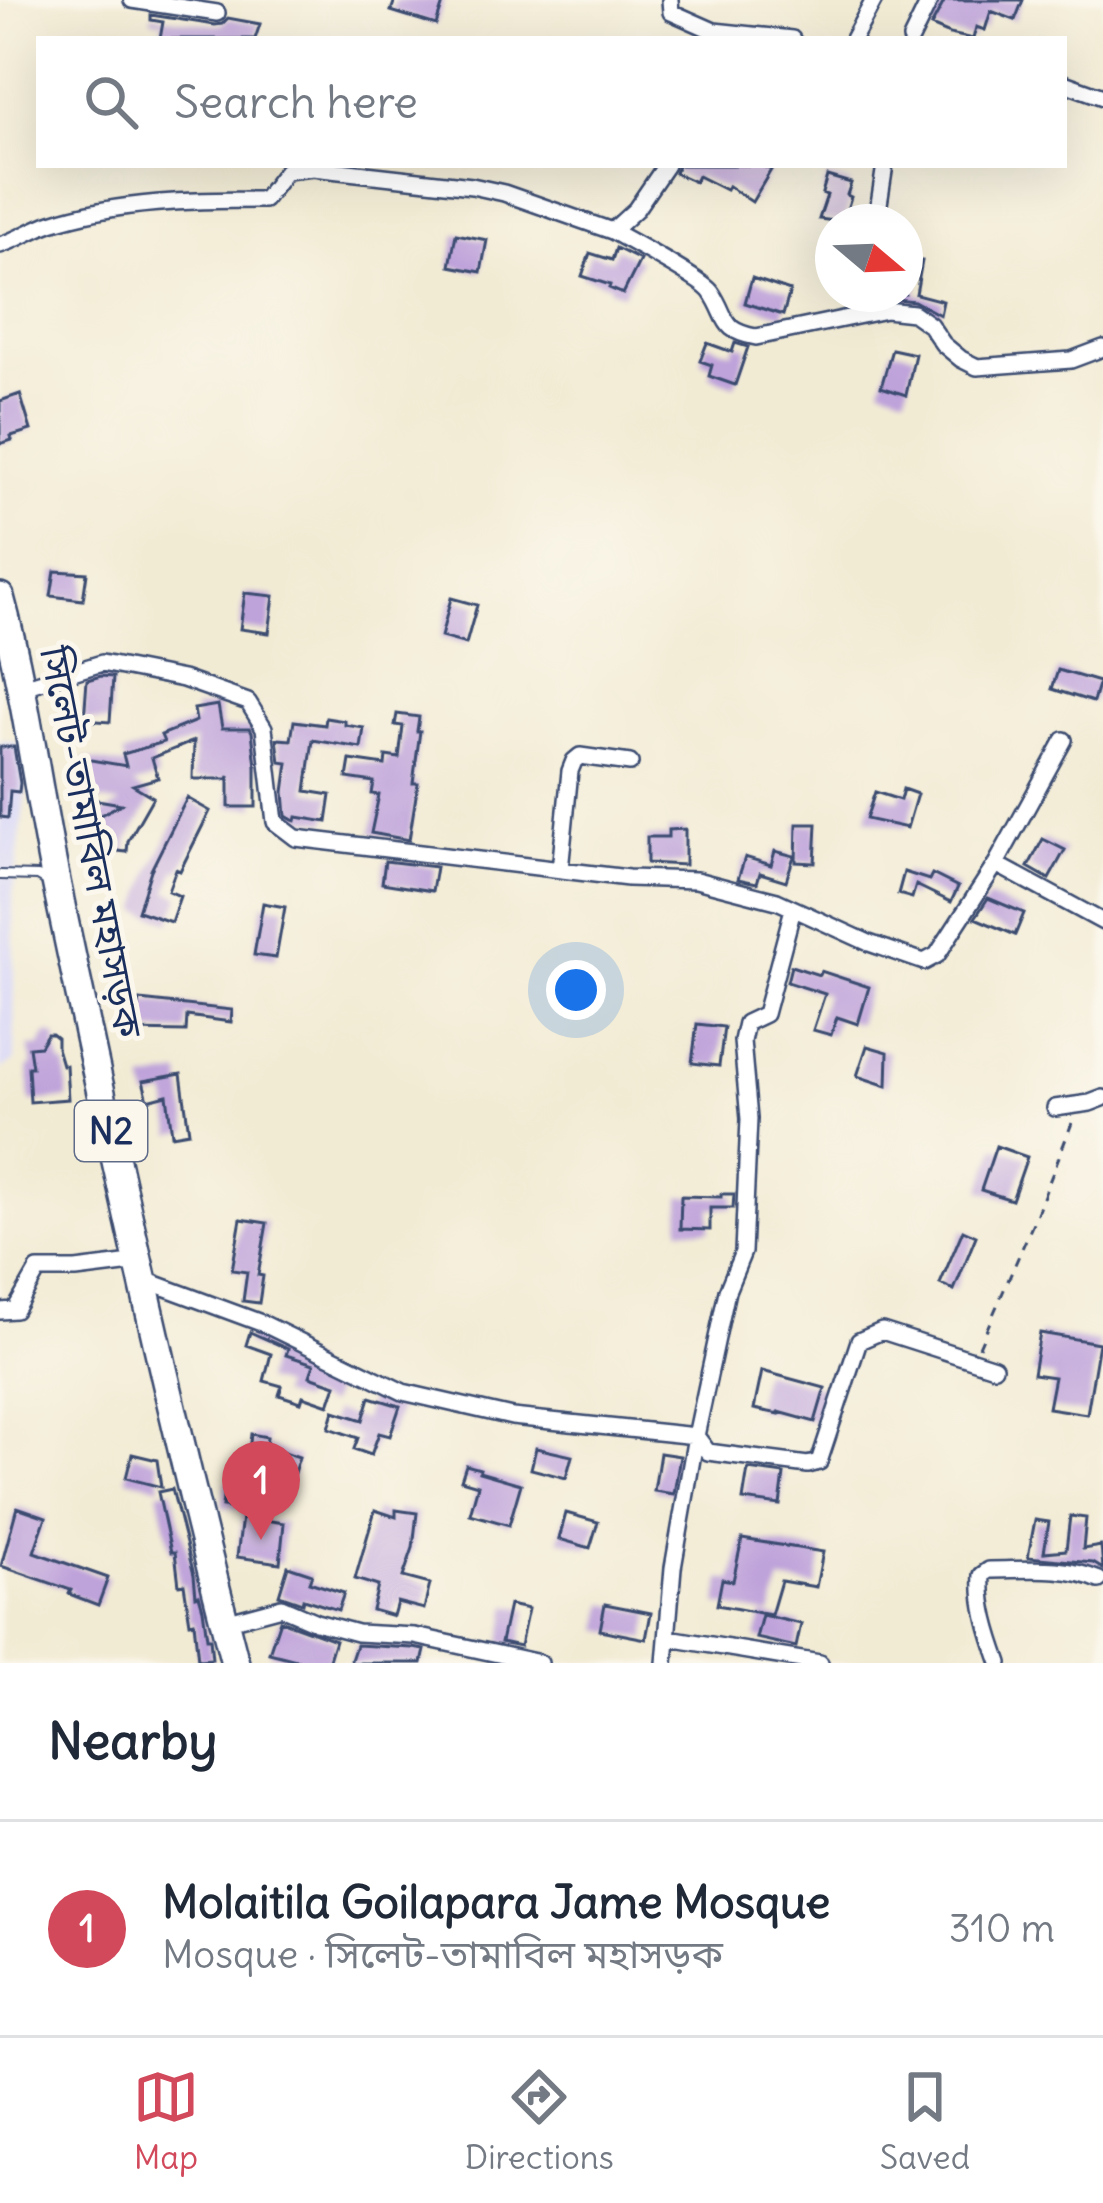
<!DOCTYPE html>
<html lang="en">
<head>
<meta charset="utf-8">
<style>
  :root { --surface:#fff; --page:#f6f6f7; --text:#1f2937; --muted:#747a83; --line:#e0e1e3; --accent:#d1495b }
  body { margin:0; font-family:Delius,"Noto Sans Bengali",sans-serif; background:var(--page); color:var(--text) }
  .compass { position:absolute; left:815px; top:204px; width:108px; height:108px; border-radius:50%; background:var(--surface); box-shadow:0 12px 48px #0002; rotate:109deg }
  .you { position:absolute; left:576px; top:990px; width:42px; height:42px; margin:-30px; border:9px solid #fff; border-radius:50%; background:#1a73e8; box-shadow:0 0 0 18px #1a73e833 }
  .badge { display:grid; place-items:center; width:78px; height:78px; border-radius:50%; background:var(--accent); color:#fff; font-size:39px; font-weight:700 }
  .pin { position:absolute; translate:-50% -99px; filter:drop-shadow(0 3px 6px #0008) }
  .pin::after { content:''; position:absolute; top:63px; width:42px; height:36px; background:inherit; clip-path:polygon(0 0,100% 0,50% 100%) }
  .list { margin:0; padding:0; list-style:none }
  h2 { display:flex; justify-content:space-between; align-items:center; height:156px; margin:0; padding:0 48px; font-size:51px }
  h2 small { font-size:39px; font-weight:400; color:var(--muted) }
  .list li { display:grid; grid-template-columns:78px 1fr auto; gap:36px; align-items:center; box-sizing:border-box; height:216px; padding:0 48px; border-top:3px solid var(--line) }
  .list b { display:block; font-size:45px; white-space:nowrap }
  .list p { margin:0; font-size:39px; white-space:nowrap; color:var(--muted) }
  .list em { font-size:39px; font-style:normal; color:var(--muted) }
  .icon { flex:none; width:66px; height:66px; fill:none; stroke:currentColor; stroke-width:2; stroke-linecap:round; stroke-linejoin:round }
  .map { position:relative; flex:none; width:1103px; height:1663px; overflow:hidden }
  .search { position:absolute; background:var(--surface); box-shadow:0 12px 48px #0002; left:36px; right:36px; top:36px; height:132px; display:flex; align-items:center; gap:30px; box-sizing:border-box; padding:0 42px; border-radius:0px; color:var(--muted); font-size:45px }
  .sheet { height:372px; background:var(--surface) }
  nav { display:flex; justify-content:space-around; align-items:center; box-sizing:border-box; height:168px; border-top:3px solid var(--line); background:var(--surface); font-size:33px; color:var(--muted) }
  nav a { display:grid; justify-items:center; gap:6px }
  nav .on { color:var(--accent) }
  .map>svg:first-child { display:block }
</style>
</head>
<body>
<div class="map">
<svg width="1103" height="1663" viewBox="0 0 1103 1663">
  <rect width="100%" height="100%" fill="#fbf7ec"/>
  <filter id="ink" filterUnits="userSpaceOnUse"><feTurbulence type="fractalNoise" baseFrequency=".00833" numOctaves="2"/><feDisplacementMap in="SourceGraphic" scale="24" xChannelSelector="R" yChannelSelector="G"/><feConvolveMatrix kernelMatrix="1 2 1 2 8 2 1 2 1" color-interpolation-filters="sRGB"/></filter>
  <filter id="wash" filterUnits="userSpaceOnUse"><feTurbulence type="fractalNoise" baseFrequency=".004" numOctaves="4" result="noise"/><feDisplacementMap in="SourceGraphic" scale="48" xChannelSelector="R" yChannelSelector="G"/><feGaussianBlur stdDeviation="2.7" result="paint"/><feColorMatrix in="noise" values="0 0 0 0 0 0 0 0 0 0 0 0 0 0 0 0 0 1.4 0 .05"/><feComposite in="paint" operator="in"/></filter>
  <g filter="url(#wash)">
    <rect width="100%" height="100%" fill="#f2ebd4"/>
    <!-- built -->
    <path fill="#d8d7f8" d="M0 741 16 742 20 748 26 790 13 894 15 1061 0 1070Z"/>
    <g id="blocks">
      <!-- building -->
      <path fill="#bea2da" d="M395 0H444L436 25 391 11Z
        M945 0H1023L1015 20 991 11 985 30 976 27 973 39 950 34 931 26Z
        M151 15 215 25 222 24 228 18 260 24 255 39H160L163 22 151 20Z
        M678 165H760L771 170 752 202 728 186 726 190 698 176 695 182 675 173Z
        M827 176 851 183 847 195 851 197 843 222 819 219 827 195 822 193Z
        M456 234 487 240 481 272 450 266Z
        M616 248 640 260 623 294 609 288 610 285 582 276 590 253 612 260Z
        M905 259 922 261 916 294 943 301 940 315 914 301 887 298 867 300V294H905Z
        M752 278 790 291 783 315 745 303Z
        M707 343 732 352 735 343 748 347 735 385 709 376 712 365 700 361Z
        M892 349 915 354 906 395 881 387Z
        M20 394 31 430 11 436 12 440 0 444V401Z
        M55 571 87 573 83 600 51 596Z
        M245 593 274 596 269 633 240 629Z
        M451 598 477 605 466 644 441 637Z
        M1058 670 1099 682 1093 702 1052 689Z
        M101 676 113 677 110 722 84 720 87 680Z
        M218 705 222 728H250L252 732 256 766V807H229V776L228 779H193L194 741 152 758 158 778 133 785 153 797 128 841 127 852 108 850V864H96V848H90L93 819 121 804 80 797 85 759 126 766 123 754 164 742 161 735 196 721 194 709Z
        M397 714 419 717 417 731H420L413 783H418L409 840 371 833 379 795 372 794 374 782 347 778 350 760 385 765 386 756 399 758 403 726 395 725Z
        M326 718 345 721V725L364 728 361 748 313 740 306 791 331 795 327 822 297 817 296 821 293 820 286 816 284 792 288 763 280 762 277 739 291 740 294 721 325 725Z
        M0 747H14L20 783 19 792 10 791 8 818 0 817Z
        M903 789 917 794 907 828 866 819 875 792 900 800Z
        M187 798 210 811 180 871 176 869 168 891 180 896 171 922 138 911 151 870Z
        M797 824H817L815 863 796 862Z
        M685 829V865L647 863V837H668V830Z
        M1043 839 1065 850 1049 879 1028 867Z
        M775 851 794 856 786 881 760 873 757 883 738 879 745 857 771 865Z
        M385 861 436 867 432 891 382 883Z
        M904 872 929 880 932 874 958 887 951 902 916 885 912 898 898 894Z
        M988 898 1024 913 1015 935 975 918Z
        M263 903 285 907 276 958 254 955Z
        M791 966 819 975 821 971 869 987 858 1024 837 1017 831 1035 813 1030 825 994 787 982Z
        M140 1000 232 1010 231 1022 187 1016 186 1032 131 1031 132 1015H138Z
        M697 1024 724 1027 719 1066 692 1063Z
        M47 1034H52L57 1038V1048L62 1065H66L68 1099 30 1102 28 1067H32L29 1047 40 1046Z
        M867 1046 888 1052 887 1086 857 1076Z
        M181 1074 189 1132 172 1135 167 1095 148 1100 143 1081Z
        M996 1146 1027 1157 1012 1200 981 1190Z
        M721 1194H734L733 1208H710V1230L680 1229 681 1196 721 1197Z
        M241 1219 267 1223 258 1275 263 1276 259 1303 243 1301 247 1272 232 1270Z
        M963 1230 976 1236 954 1290 940 1284Z
        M250 1332 288 1349 286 1355 314 1364 310 1376 336 1385 329 1405 303 1396 301 1402 279 1395 282 1386 264 1381 271 1354 246 1345Z
        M1040 1333 1099 1343 1087 1414 1048 1408 1054 1377 1033 1374Z
        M762 1371 825 1388 815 1422 779 1412V1414L754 1409Z
        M370 1397 400 1406 390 1436 379 1433 371 1455 354 1449 358 1438 329 1428 334 1411 363 1420Z
        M251 1434 267 1437 266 1446 299 1457 291 1482 264 1473 262 1482 258 1519 284 1523 280 1563 237 1557 243 1509 222 1507 225 1482 245 1485Z
        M536 1448 572 1456 566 1478 531 1469Z
        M660 1453 680 1456 674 1494 654 1491Z
        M132 1454 157 1460 161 1487 126 1478Z
        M466 1465 480 1469 479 1472 521 1484 509 1525 470 1514 478 1485 461 1480Z
        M748 1469 784 1474 780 1505 743 1500Z
        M172 1489 194 1575 196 1596 199 1595 203 1609 207 1638H210L212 1659 198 1660 194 1622 190 1623 184 1584 179 1585 175 1552H171L158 1492Z
        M17 1507 46 1517 34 1552 108 1578 98 1605 69 1594 71 1590 1 1566Z
        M375 1510 396 1517V1510L417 1513 413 1548 403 1577 430 1584 424 1609 397 1602 393 1616 372 1610 378 1586 355 1579Z
        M566 1513 598 1522 590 1548 559 1539Z
        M1070 1516 1086 1518 1083 1549 1101 1546 1103 1569 1093 1563 1028 1557 1035 1520 1049 1522 1044 1552 1066 1550Z
        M742 1539 823 1552 816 1587 781 1581 771 1615 717 1605 722 1579 733 1581Z
        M288 1566 312 1574 309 1582 344 1593 338 1610 303 1599 302 1603 279 1595Z
        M605 1604 651 1613 646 1639 600 1630Z
        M509 1605 528 1609 520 1646 501 1642Z
        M762 1615 801 1624 796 1647 756 1638Z
        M280 1620 335 1640 328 1663H308L269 1653Z
        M356 1645 413 1648 425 1650 422 1663H350Z"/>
    </g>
  </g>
  <g filter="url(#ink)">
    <use href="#blocks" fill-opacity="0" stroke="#3b4b70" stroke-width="3"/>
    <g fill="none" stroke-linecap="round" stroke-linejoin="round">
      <defs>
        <path id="service" d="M0 875 38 876 50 883"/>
        <path id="minor" d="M132 0 217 13
          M670 0 671 12 714 31 792 39
          M853 39 874 0
          M911 39 930 0
          M1064 83 1103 97
          M879 204 885 165
          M612 231C630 241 703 280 711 292 729 318 719 330 756 337L886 310 913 313 930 325 943 344 961 359 977 367 1071 360 1103 348
          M0 245C17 240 33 229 51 223 120 201 193 200 264 200L286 171 313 168 472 186 504 193 612 231 636 209 666 165
          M23 687 102 663 183 679 248 702 264 728 275 822 296 838 628 878 696 880 777 901 869 943 924 962 937 955 996 864 1064 740
          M996 864 1103 922
          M560 870 570 771 574 761 580 756 630 763
          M1055 1108 1090 1103 1103 1098
          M145 1280 264 1324 403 1392 512 1417 696 1436 708 1452 808 1465 819 1462 859 1341 882 1331 994 1367
          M0 1311 15 1310 38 1270H76L140 1262
          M225 1622 281 1607 316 1622 357 1633 415 1636 540 1663
          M669 1638 820 1663
          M665 1663 673 1568 696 1436 727 1291 743 1252 749 1119 742 1041 746 1023 765 1014 793 909
          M1000 1663C990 1635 980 1605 982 1575L989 1570C1026 1570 1064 1565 1099 1580"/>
        <path id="trunk" d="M0 597C27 696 37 792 58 891 112 1149 169 1408 235 1663"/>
      </defs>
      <!-- service casing -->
      <use href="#service" stroke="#3b4b70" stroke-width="12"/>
      <!-- minor casing -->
      <use href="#minor" stroke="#3b4b70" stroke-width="20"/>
      <!-- trunk casing -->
      <use href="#trunk" stroke="#3b4b70" stroke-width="32"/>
      <!-- path -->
      <path stroke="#3b4b70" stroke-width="3" stroke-dasharray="9 9" stroke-linecap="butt" d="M979 1347 1034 1221 1072 1123"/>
      <!-- service -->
      <use href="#service" stroke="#fff" stroke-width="8"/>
      <!-- minor -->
      <use href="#minor" stroke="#fff" stroke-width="15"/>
      <!-- trunk -->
      <use href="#trunk" stroke="#fff" stroke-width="27"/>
    </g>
  </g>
  <g text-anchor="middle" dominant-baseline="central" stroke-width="10" stroke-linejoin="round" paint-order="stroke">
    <!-- shield labels -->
    <rect fill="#fbf7ec" stroke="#5e6b89" stroke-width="3" x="75" y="1101" width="72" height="60" rx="9"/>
    <g font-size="36" font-weight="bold" fill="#1b2f5e">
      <text x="111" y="1131">N2</text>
    </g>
    <!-- street labels -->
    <g font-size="39" fill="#1b2f5e" stroke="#fbf7ec">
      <text transform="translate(91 842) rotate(79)">সিলেট-তামাবিল মহাসড়ক</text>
    </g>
  </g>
</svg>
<svg class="compass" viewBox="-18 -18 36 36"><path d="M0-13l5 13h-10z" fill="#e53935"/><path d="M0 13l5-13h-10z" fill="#747a83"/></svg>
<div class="you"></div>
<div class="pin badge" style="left:261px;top:1540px">1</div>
<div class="search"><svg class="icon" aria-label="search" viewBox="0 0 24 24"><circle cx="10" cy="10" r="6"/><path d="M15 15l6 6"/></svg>Search here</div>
</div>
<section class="sheet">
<h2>Nearby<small></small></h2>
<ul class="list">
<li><span class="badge">1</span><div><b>Molaitila Goilapara Jame Mosque</b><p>Mosque · সিলেট-তামাবিল মহাসড়ক</p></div><em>310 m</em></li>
</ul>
</section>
<nav>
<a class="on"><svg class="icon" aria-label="map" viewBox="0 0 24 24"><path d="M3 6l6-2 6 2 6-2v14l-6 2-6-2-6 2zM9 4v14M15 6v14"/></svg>Map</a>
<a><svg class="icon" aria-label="directions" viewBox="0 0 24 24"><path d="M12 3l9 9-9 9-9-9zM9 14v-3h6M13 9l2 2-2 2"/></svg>Directions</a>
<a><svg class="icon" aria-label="saved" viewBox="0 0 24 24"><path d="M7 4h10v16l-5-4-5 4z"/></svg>Saved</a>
</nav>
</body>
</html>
